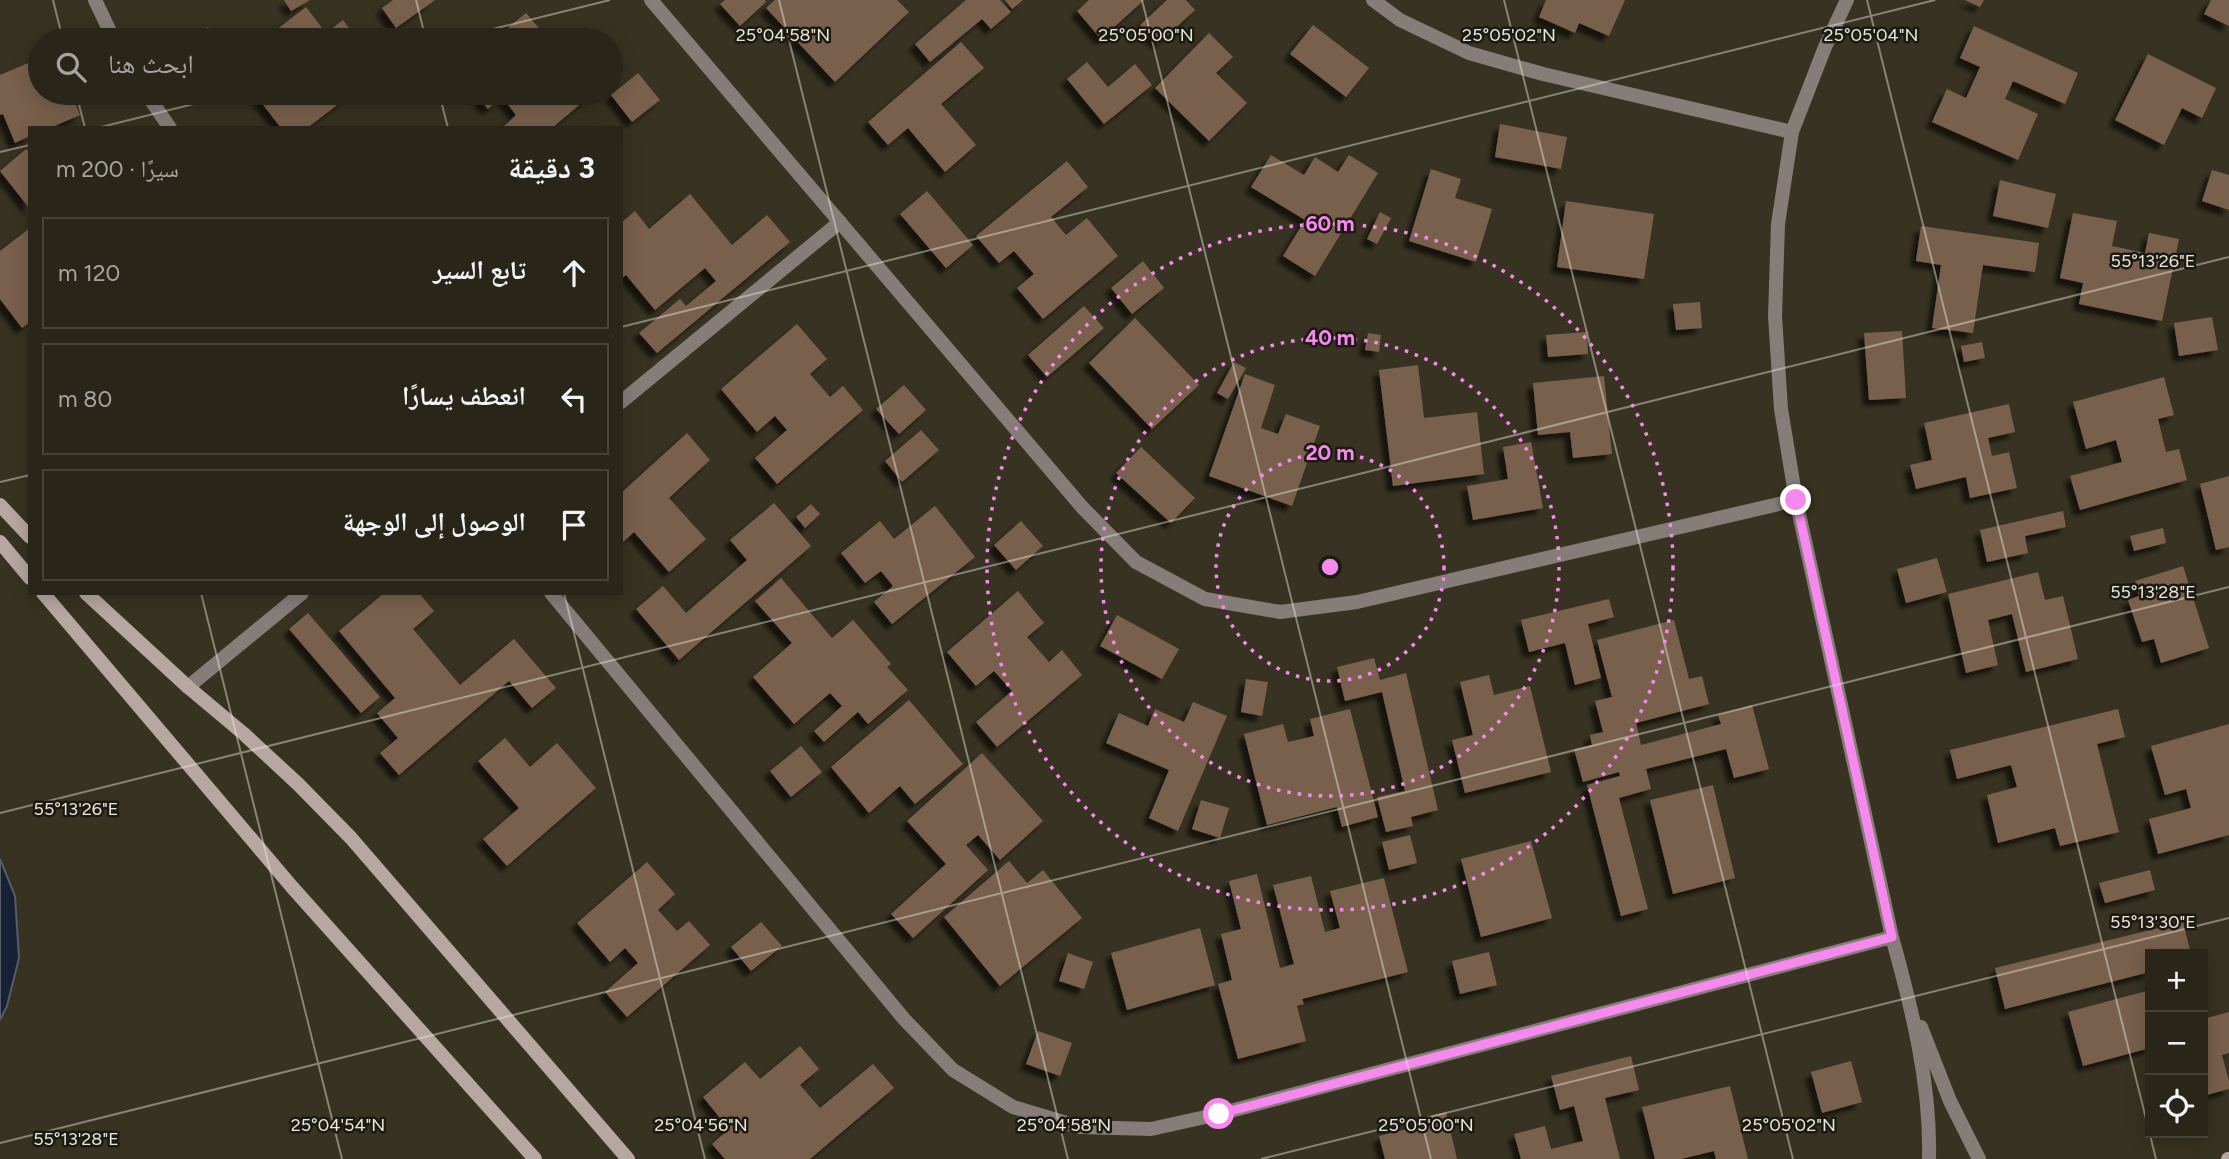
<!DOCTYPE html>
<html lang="ar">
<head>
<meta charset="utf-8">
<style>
  :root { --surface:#292619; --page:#312e22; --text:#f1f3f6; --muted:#a5a5a2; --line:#454338 }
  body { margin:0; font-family:Figtree,"Noto Naskh Arabic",sans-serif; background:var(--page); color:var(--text); direction:rtl }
  .controls { position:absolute; right:21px; bottom:21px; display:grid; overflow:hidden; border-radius:0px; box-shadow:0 4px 18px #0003 }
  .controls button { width:63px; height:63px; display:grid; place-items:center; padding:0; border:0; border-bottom:2px solid var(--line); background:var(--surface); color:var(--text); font:35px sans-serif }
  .stop { position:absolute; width:21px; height:21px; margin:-16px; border:5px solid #f689ed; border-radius:50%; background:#fff }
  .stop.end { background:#f689ed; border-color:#fff; box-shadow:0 2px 7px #0008 }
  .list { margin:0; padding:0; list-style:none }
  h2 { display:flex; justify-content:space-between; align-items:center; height:91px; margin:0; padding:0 28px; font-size:30px }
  h2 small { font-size:23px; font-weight:400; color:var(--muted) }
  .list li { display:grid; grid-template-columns:46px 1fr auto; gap:21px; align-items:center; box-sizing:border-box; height:112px; margin:0 14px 14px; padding:0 14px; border:2px solid var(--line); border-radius:0px }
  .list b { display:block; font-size:26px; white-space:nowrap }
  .list em { font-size:23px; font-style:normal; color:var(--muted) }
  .icon { flex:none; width:38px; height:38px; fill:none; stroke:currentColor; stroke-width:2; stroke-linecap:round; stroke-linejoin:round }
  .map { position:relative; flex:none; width:2229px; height:1159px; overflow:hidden; direction:ltr }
  .search { position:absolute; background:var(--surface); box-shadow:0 4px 18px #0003; left:28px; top:28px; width:595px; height:77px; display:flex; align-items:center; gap:18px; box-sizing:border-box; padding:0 24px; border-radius:38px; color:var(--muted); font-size:26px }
  .panel { position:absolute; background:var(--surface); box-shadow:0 4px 18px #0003; left:28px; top:126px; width:595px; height:469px; border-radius:0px; direction:rtl }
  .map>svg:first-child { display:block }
</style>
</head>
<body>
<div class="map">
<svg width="2229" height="1159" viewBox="0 0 2229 1159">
  <defs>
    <filter id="shadow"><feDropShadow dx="-6" dy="6" stdDeviation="2" flood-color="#0009"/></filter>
  </defs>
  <rect width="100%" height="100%" fill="#373221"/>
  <!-- water -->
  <path fill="#172136" stroke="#565d68" stroke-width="2" d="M0 859 15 896 19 958 7 1006 0 1020Z"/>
  <!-- building -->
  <path fill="#79614e" filter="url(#shadow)" d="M284 0H310L291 11Z
    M393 0H435L396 28 382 8Z
    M725 0H765L766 2 740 26 720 4Z
    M775 0H897L909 12 835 82 766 8Z
    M966 0H1000L1011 12 991 29 982 19 930 62 915 44Z
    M1005 0H1023L1012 9Z
    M1089 0H1144L1101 39 1077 11Z
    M1167 0H1186L1195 10 1158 44 1140 25Z
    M1546 0H1625L1609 36 1579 23 1575 33 1539 17Z
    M1965 0H1984L1980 7Z
    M2211 0H2229V26L2204 14Z
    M306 7 326 33 343 20 358 40H263Z
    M526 13 549 40H493Z
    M1313 25 1369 68 1346 97 1290 54Z
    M1974 26 2078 73 2065 104 2013 81 2005 99 2038 114 2018 160 1932 122 1947 89 1966 98 1980 67 1960 58Z
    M208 27 216 40H186Z
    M1209 33 1233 57 1216 73 1247 103 1209 141 1155 88Z
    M961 42 984 68 941 104 976 145 945 172 908 128 888 145 868 122Z
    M2148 54 2216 88 2202 118 2182 108 2164 145 2115 120Z
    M40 58V93H71L80 115 50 128H30V136L15 143 3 114 0 115V75Z
    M1087 62 1108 87 1135 64 1152 85 1104 124 1067 79Z
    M638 73 660 100 632 122 611 95Z
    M254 93H353L307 128H281Z
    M474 93H590L591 95 552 128H502L516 115 502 97 488 109Z
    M1500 124 1567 137 1561 169 1495 157Z
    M26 149 30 153V209L0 171Z
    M1271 155 1304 175 1315 157 1338 172 1349 155 1378 173 1315 276 1283 256 1305 220 1251 187Z
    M1067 161 1088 187 1051 217 1066 235 1087 218 1118 256 1043 319 1017 288 1034 274 1014 251 999 263 976 236Z
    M1431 169 1461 179 1455 198 1492 209 1476 262 1409 241Z
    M2212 170 2229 175V210L2202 201Z
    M2000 180 2056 194 2048 228 1993 216Z
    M927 191 973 245 946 268 900 214Z
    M690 194 732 245 767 215 790 242 657 353 639 333 680 299 686 306 716 281 705 268 655 310 626 275 621 279V223L635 211 649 229Z
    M1566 201 1654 214 1644 279 1557 267Z
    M1380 212 1391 218 1377 244 1367 239Z
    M2073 213 2117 221 2112 246 2145 253 2149 233 2179 239 2162 321 2079 304 2083 283 2060 278Z
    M1921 226 2039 243 2035 272 1983 265 1973 333 1932 328 1941 265 1916 261Z
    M30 228V322L22 328 0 299V251Z
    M1143 261 1164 288 1132 314 1111 288Z
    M1700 302 1702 328 1676 330 1673 304Z
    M1084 306 1104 328 1047 377 1028 355Z
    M2212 317 2218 350 2179 356 2174 323Z
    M1135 318 1199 385 1152 429 1089 363Z
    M797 324 827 359 810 374 830 397 843 386 863 410 777 484 755 458 787 430 775 416 757 432 721 389Z
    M1902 331 1906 398 1869 400 1864 333Z
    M1587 332 1588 354 1548 357 1546 335Z
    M1368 333 1381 335 1379 352 1365 350Z
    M1982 342 1985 358 1964 362 1961 346Z
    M1234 362 1246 368 1228 399 1217 393Z
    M1418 365 1424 418 1477 412 1484 474 1393 486 1379 370Z
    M1245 374 1275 385 1261 428 1278 434 1286 414 1320 426 1292 506 1209 476Z
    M1604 376 1612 454 1573 458 1570 432 1538 435 1533 383Z
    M2164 377 2174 415 2158 419 2166 452 2179 449 2187 480 2080 510 2070 476 2122 462 2116 440 2086 449 2073 402Z
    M904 385 926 410 899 434 876 409Z
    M2009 404 2015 432 1988 438 1992 456 2009 452 2017 488 1970 498 1966 477 1916 489 1910 465 1932 460 1924 423Z
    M921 430 939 450 902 482 885 461Z
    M687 433 710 460 669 498 706 539 669 572 634 532 621 544V493Z
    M1531 442 1543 508 1473 520 1467 486 1508 479 1503 447Z
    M1141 447 1195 498 1171 523 1116 473Z
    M2229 476V547L2216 550 2200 484Z
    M774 503 811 546 679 660 636 609 663 586 686 613 747 560 730 540Z
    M811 504 820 514 805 528 796 517Z
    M935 506 975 557 892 624 874 602 893 586 881 571 865 583 841 553 880 521 894 539Z
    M2063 511 2066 527 2025 536 2028 553 1987 562 1980 530Z
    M1021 521 1043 546 1016 570 994 545Z
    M2163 528 2166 543 2134 551 2130 536Z
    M1937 558 1947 592 1906 603 1897 569Z
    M2183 566 2209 648 2161 663 2154 639 2142 642 2128 600 2139 596 2135 581Z
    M2038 572 2045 600 2063 596 2078 659 2026 672 2012 614 1988 620 1998 665 1966 673 1948 594Z
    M781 578 832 638 853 620 891 664 887 667 908 690 868 724 858 712 824 742 814 731 842 706 830 693 794 724 753 677 792 643 755 601Z
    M1018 591 1044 623 1027 637 1049 662 1062 650 1082 675 997 747 976 722 1012 691 994 671 976 686 947 652Z
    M384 593H419L434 611 413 629 460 685 514 639 556 688 532 708 509 681 399 775 380 753 398 738 377 713 395 698 339 631Z
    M1609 599 1614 617 1588 624 1601 678 1575 685 1565 643 1529 652 1521 620Z
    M308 613 380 697 361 713 289 629Z
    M1117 615 1179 649 1162 679 1100 646Z
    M1674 620 1689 679 1702 676 1709 704 1636 723 1641 745 1721 724 1718 715 1752 705 1769 769 1734 778 1726 749 1646 769 1651 789 1619 798 1648 909 1621 916 1587 785 1620 776 1619 772 1583 782 1574 749 1592 745 1590 735 1603 732 1595 701 1612 697 1597 640Z
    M1374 658 1380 680 1406 673 1438 810 1411 817 1413 826 1386 832 1377 797 1405 791 1382 692 1345 701 1337 667Z
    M1489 675 1494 695 1530 686 1551 772 1465 793 1452 740 1473 735 1460 682Z
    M1246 679 1268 682 1262 716 1241 712Z
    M909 700 963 764 915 804 900 786 869 813 831 767Z
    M1193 702 1227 716 1178 831 1149 818 1169 770 1106 743 1119 713 1148 726 1155 709 1184 722Z
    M1350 709 1378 817 1342 827 1337 807 1267 825 1244 734 1283 724 1288 742 1314 736 1310 719Z
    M2118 709 2125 737 2097 744 2119 832 2060 846 2055 828 1998 843 1987 795 2017 787 2011 765 1957 779 1950 750Z
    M2229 724V835L2158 854 2149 819 2191 808 2186 789 2165 795 2151 746Z
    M505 738 530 767 557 743 596 788 507 866 483 839 519 808 478 761Z
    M801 746 822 772 791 797 770 771Z
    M982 753 1043 821 1000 860 978 835 966 845 988 870 913 938 891 914 946 864 907 821Z
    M1713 785 1735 878 1673 894 1650 800Z
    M1201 800 1229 808 1220 838 1192 829Z
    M1410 835 1417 863 1389 870 1382 842Z
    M1531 841 1552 918 1481 937 1461 859Z
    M1009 861 1027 883 1043 870 1082 918 1000 986 944 917Z
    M647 862 675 894 658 910 677 931 689 921 710 945 627 1017 605 992 638 963 625 948 610 962 577 923Z
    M2150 870 2155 890 2105 903 2099 883Z
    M1257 874 1280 968 1294 964 1273 885 1311 876 1325 932 1340 928 1330 891 1384 878 1408 972 1302 999 1304 1004 1297 1006 1306 1041 1238 1059 1218 984 1232 980 1221 934 1241 929 1229 881Z
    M761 922 782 946 751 971 731 947Z
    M2183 922 2191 954H2150V972L2005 1009 1995 968Z
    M1200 928 1215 985 1127 1010 1111 953Z
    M1489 952 1497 985 1460 994 1452 961Z
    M1068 953 1093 962 1084 989 1059 981Z
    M2150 990V1048L2083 1066 2068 1012Z
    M2229 1012V1053L2222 1055 2229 1081V1089L2203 1096V1019Z
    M1038 1031 1072 1043 1060 1076 1026 1064Z
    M800 1046 819 1069 800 1085 820 1108 873 1064 894 1088 810 1159H725L712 1144 729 1129 703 1097 745 1062 760 1079Z
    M1631 1056 1639 1090 1605 1098 1620 1159H1521L1514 1134 1545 1126 1551 1149 1583 1141 1574 1106 1560 1110 1551 1076Z
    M1851 1061 1862 1102 1822 1113 1811 1072Z
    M1730 1086 1748 1159H1716L1714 1151 1681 1159H1655L1642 1107Z
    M1446 1112 1457 1159H1385L1379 1136 1415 1127 1413 1120Z"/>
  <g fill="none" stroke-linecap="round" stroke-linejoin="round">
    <!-- lane -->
    <path stroke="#867d79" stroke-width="14" d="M621 402 840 222"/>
    <!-- street -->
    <path stroke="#867d79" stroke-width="14" d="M95 0 114 40
      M651 0 1082 507 1136 562 1205 599 1280 612 1357 602 1796 500
      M1373 0 1400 20 1469 53 1543 74 1792 132
      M1847 0 1825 47 1792 132 1778 224 1775 316 1781 409 1796 500 1892 937C1912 1009 1931 1084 1929 1159
      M146 93 170 128
      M551 593 904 1019 953 1070 1013 1107 1080 1127 1151 1129 1219 1114 1892 937
      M188 687 302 593
      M1921 1027 1950 1101 1979 1159"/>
    <!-- secondary -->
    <path stroke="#b6a7a0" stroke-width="14" d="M0 505 30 537
      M0 542 30 578
      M43 593 292 887 535 1159
      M86 593 188 687 244 734 298 784 351 838 628 1159
      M2228 1159H2229"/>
  </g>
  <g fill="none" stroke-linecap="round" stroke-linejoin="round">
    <!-- route -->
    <path stroke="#f689ed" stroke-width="9" d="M1219 1114 1892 937 1796 500"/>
  </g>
  <!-- ticks -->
  <path fill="none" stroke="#eae8dd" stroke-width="2" stroke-opacity="0.45" d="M53 0 63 40M416 0 426 40M779 0 1068 1159M1142 0 1431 1159M1504 0 1793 1159M1867 0 2156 1159M448 40 610 0M76 93 85 128M439 93 448 128M97 128 238 93M0 152 30 145M621 327 1935 0M0 482 30 475M201 593 342 1159M564 593 705 1159M0 813 2229 257M0 1143 2229 587M1261 1159 2229 918"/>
  <!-- distance rings -->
  <g fill="none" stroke="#f689ed" stroke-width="3.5" stroke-dasharray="3.5 7">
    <circle cx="1330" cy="567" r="114"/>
    <circle cx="1330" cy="567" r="229"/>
    <circle cx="1330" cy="567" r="343"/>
  </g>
  <g font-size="18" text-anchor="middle" fill="#eae8dd" stroke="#1c1a12" stroke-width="5" stroke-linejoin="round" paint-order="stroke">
    <text x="783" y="41">25°04'58"N</text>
    <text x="1146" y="41">25°05'00"N</text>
    <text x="1509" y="41">25°05'02"N</text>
    <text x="1871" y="41">25°05'04"N</text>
    <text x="2153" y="267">55°13'26"E</text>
    <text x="2153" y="598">55°13'28"E</text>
    <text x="76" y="815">55°13'26"E</text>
    <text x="2153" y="928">55°13'30"E</text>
    <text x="338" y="1131">25°04'54"N</text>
    <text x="701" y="1131">25°04'56"N</text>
    <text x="1064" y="1131">25°04'58"N</text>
    <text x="1426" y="1131">25°05'00"N</text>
    <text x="1789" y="1131">25°05'02"N</text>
    <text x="76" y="1145">55°13'28"E</text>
  </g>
  <circle cx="1330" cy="567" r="10" fill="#f689ed" stroke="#1c1a12" stroke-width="3.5"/>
  <g font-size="21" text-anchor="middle" font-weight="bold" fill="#f689ed" stroke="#1c1a12" stroke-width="5" stroke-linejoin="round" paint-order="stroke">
    <text x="1330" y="231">60 m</text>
    <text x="1330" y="345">40 m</text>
    <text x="1330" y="460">20 m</text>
  </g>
</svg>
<div class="controls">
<button>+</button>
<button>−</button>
<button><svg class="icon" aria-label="locate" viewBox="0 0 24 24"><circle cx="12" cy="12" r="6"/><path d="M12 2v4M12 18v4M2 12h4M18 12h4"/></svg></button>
</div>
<div class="stop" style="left:1219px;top:1114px"></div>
<div class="stop end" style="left:1796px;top:500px"></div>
<div class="search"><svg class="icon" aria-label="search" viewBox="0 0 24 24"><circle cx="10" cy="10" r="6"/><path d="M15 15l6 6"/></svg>ابحث هنا</div>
<section class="panel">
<h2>3 دقيقة<small>سيرًا · 200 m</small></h2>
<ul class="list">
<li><svg class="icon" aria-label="ahead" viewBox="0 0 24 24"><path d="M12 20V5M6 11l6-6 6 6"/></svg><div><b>تابع السير</b></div><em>120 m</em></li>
<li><svg class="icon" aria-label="left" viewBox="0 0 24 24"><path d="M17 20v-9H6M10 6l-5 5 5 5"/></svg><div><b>انعطف يسارًا</b></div><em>80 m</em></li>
<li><svg class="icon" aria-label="arrive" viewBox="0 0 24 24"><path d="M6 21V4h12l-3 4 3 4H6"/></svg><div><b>الوصول إلى الوجهة</b></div></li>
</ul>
</section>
</div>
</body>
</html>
